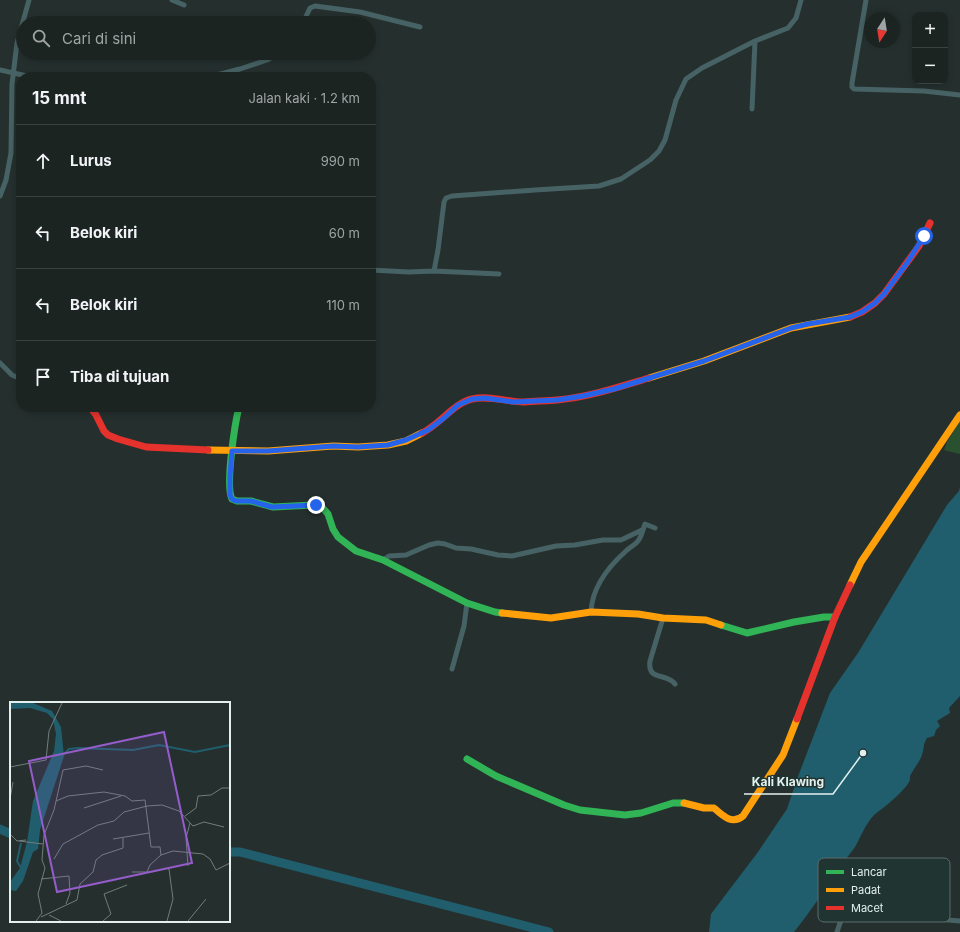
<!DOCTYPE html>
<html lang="id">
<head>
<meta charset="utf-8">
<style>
  :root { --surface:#1c2422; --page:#252c2a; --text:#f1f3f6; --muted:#a0a4a5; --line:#3a4140 }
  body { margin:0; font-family:Inter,sans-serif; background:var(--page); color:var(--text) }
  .controls { position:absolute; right:12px; top:12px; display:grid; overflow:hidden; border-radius:8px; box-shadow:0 2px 6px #0003 }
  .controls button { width:36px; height:36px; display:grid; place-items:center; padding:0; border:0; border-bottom:1px solid var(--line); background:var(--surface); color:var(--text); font:20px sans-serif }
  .compass { position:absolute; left:864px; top:12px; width:36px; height:36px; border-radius:50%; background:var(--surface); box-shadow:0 2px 6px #0003; rotate:192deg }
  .stop { position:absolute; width:12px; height:12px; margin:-9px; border:3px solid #2563eb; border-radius:50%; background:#fff }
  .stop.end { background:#2563eb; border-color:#fff; box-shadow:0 1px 4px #0008 }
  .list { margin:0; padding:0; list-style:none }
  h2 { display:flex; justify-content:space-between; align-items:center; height:52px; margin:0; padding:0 16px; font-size:17px }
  h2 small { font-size:13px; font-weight:400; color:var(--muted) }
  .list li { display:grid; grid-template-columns:26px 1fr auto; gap:12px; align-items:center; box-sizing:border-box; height:72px; padding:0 16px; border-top:1px solid var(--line) }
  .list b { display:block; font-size:15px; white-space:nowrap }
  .list em { font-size:13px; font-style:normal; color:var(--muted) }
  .icon { flex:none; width:22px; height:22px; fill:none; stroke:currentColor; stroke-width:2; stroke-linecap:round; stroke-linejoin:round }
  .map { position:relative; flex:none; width:960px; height:932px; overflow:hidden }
  .search { position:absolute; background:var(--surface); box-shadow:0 2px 6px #0003; left:16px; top:16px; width:360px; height:44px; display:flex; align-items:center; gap:10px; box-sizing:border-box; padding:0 14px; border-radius:22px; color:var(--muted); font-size:15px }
  .panel { position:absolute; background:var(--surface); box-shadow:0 2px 6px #0003; left:16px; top:72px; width:360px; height:340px; border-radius:16px }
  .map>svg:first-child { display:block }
</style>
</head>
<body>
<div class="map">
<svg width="960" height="932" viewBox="0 0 960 932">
  <rect width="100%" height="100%" fill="#25302e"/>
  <!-- green -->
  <path fill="#2a512f" d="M960 421V454L944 450 947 442Z"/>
  <!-- water -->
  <path fill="#205e6e" d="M960 487V696L949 708 950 713 937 721 940 726 936 730 934 736 927 738C923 744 924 749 922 755 919 763 914 768 910 776 910 778 910 780 909 782 906 788 894 799 888 804 884 808 878 811 874 815 865 825 861 836 855 847 850 854 845 860 840 867 825 889 811 911 794 932H709L711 914 758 852 787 809 797 779 830 693 858 653 947 505 959 491Z"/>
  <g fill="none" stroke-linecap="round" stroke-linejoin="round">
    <!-- river -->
    <path stroke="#205e6e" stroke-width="9" d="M0 829 11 834
      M229 852H240L549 932"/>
    <!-- street -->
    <path stroke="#476264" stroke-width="5" d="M172 0 184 5
      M866 0 852 83V87L854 89 924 91 960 95
      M303 23 310 8 315 6 360 12 420 27
      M0 70 27 76 45 77
      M209 77 240 69 267 60 279 53
      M752 109 755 41
      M0 196 6 180 11 153 12 84 17 43 29 0
      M371 270 409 272 434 271 499 274
      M434 271 438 250 444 202 446 198 452 196 535 190 599 186 621 179 650 160 659 151 665 140 676 100 686 79 702 68 755 41 788 28 796 18 801 0
      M0 363 12 375 21 379
      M383 560 389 556 406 555 429 545 438 543 445 544 456 548 471 549 498 555 512 556 556 546 575 545 603 540H621L642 530
      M591 612C592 587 608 567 626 551 630 547 635 545 638 541 642 536 643 529 645 524L655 528
      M663 618 650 661C647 682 667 672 675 684
      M452 669 464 626 467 603
      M837 932C840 924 841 915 848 911L912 917 960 921"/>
    <!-- fast -->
    <path stroke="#30b455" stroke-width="7" d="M239 407C235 423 225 486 232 499L237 501H251L273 507 313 505 321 506 328 514 333 529 338 537 356 551 383 560 467 603 495 612 502 613
      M721 625 747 633 794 622 824 617H835
      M467 759 496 776 564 805 580 810 625 815 641 813 673 803H684"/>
    <!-- slow -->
    <path stroke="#ff9f0a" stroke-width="7" d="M649 378 704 361 791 328 850 317
      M208 450 268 451 333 446 358 447 388 445 406 441 422 433
      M850 585 861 562 960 415
      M502 613 551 618 591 612 638 614 663 618 706 620 721 625
      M684 803 704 808H714C723 816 732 825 743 816L783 755 797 719"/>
    <!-- jam -->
    <path stroke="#e5322d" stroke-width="7" d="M850 317 862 312 875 303 884 294 919 246 930 223
      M90 407 96 415 104 431 108 435 118 439 146 447 208 450
      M422 433C440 424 454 403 472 399 489 395 507 402 524 402 535 401 546 401 557 400 589 397 619 387 649 378
      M797 719 835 617 850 585"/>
  </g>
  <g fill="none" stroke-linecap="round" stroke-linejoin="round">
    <!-- route -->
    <path stroke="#2563eb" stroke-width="5" d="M316 505 272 507 251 501H236L232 499 230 495V476L232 451H268L333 446 358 447 388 445 406 440 428 430 444 418 458 405 472 399 485 398 514 402 557 400 583 396 614 389 704 361 791 328 808 324 850 317 862 312 875 303 884 294 907 263 924 236"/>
  </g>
  <!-- overview -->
  <g transform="translate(10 702)">
    <rect width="220" height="220" fill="#25302e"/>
    <path d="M0 1H23L42 9 51 25 54 54 30 128 28 147 23 150 13 179 6 189 0 188V180L10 166 17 140 23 99 44 49 46 32 43 17 37 11 20 6 0 7Z" fill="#205e6e"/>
    <path fill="none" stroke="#205e6e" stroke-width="2" d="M53 53 59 47 68 46 123 48 149 43 185 50 220 43M11 166 7 159 11 141"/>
    <path fill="none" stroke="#717d7b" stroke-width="1" d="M0 65 36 58 39 29 52 1M0 97 3 80M46 99 58 94 94 90 115 94 122 99 135 98 141 145H150L151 153 140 163 137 170H122M74 106 111 94M175 114 186 106 188 94 201 93 212 86H220M0 132 7 139 16 138M103 137 139 131M9 139 33 142M151 153 163 149 193 152 200 157 206 168 220 161M44 157 53 142 88 123 104 119 114 110 137 104 152 103 169 109 183 124 194 120 214 125M178 164 176 136 180 121M156 166 159 167 163 197 157 219M31 177 59 174 60 191 56 202M39 213 51 219M31 215 67 198 70 182 83 170 86 158 92 153 113 146V136M26 219 32 211 28 192 35 166 32 158 34 133 44 108 53 68 76 64 93 68M93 219 101 212 94 192 117 183M178 219 196 197"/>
    <path fill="#955dcb" fill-opacity="0.15" stroke="#955dcb" stroke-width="2" d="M154 30 182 161 47 190 19 59Z"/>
    <rect width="220" height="220" fill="none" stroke="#e3f0ee" stroke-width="2"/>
  </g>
  <!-- legend -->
  <rect x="818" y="858" width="132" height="64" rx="6" fill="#203531" stroke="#5a6d6a" stroke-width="1"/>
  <rect x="826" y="870" width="18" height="4" fill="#30b455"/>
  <rect x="826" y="888" width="18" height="4" fill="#ff9f0a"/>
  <rect x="826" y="906" width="18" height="4" fill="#e5322d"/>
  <g font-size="11" fill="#e3f0ee">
    <text x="851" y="876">Lancar</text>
    <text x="851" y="894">Padat</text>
    <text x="851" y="912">Macet</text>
  </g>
  <!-- callouts -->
  <path fill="none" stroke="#e3f0ee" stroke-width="1.5" d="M863 753L833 794H744"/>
  <circle fill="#e3f0ee" stroke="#203531" stroke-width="1.5" cx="863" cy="753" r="4"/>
  <g font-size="12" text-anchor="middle" font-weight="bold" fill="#e3f0ee" stroke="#203531" stroke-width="3" stroke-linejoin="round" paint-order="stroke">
    <text x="788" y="786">Kali Klawing</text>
  </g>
</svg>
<div class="controls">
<button>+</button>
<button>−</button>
</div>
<svg class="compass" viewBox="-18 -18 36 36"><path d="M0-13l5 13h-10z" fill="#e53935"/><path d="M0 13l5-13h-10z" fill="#a0a4a5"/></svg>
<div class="stop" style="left:924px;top:236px"></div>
<div class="stop end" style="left:316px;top:505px"></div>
<div class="search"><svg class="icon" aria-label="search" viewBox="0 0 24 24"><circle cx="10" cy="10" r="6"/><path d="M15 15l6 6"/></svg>Cari di sini</div>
<section class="panel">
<h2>15 mnt<small>Jalan kaki · 1.2 km</small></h2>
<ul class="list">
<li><svg class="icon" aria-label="ahead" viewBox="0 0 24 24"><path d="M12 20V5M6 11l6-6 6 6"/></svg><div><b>Lurus</b></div><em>990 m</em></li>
<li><svg class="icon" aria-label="left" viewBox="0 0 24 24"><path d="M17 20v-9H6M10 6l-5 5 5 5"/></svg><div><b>Belok kiri</b></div><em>60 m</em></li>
<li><svg class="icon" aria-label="left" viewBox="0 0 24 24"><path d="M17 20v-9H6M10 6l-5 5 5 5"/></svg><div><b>Belok kiri</b></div><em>110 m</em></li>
<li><svg class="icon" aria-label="arrive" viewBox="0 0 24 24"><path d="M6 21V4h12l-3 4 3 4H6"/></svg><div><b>Tiba di tujuan</b></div></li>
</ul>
</section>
</div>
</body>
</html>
